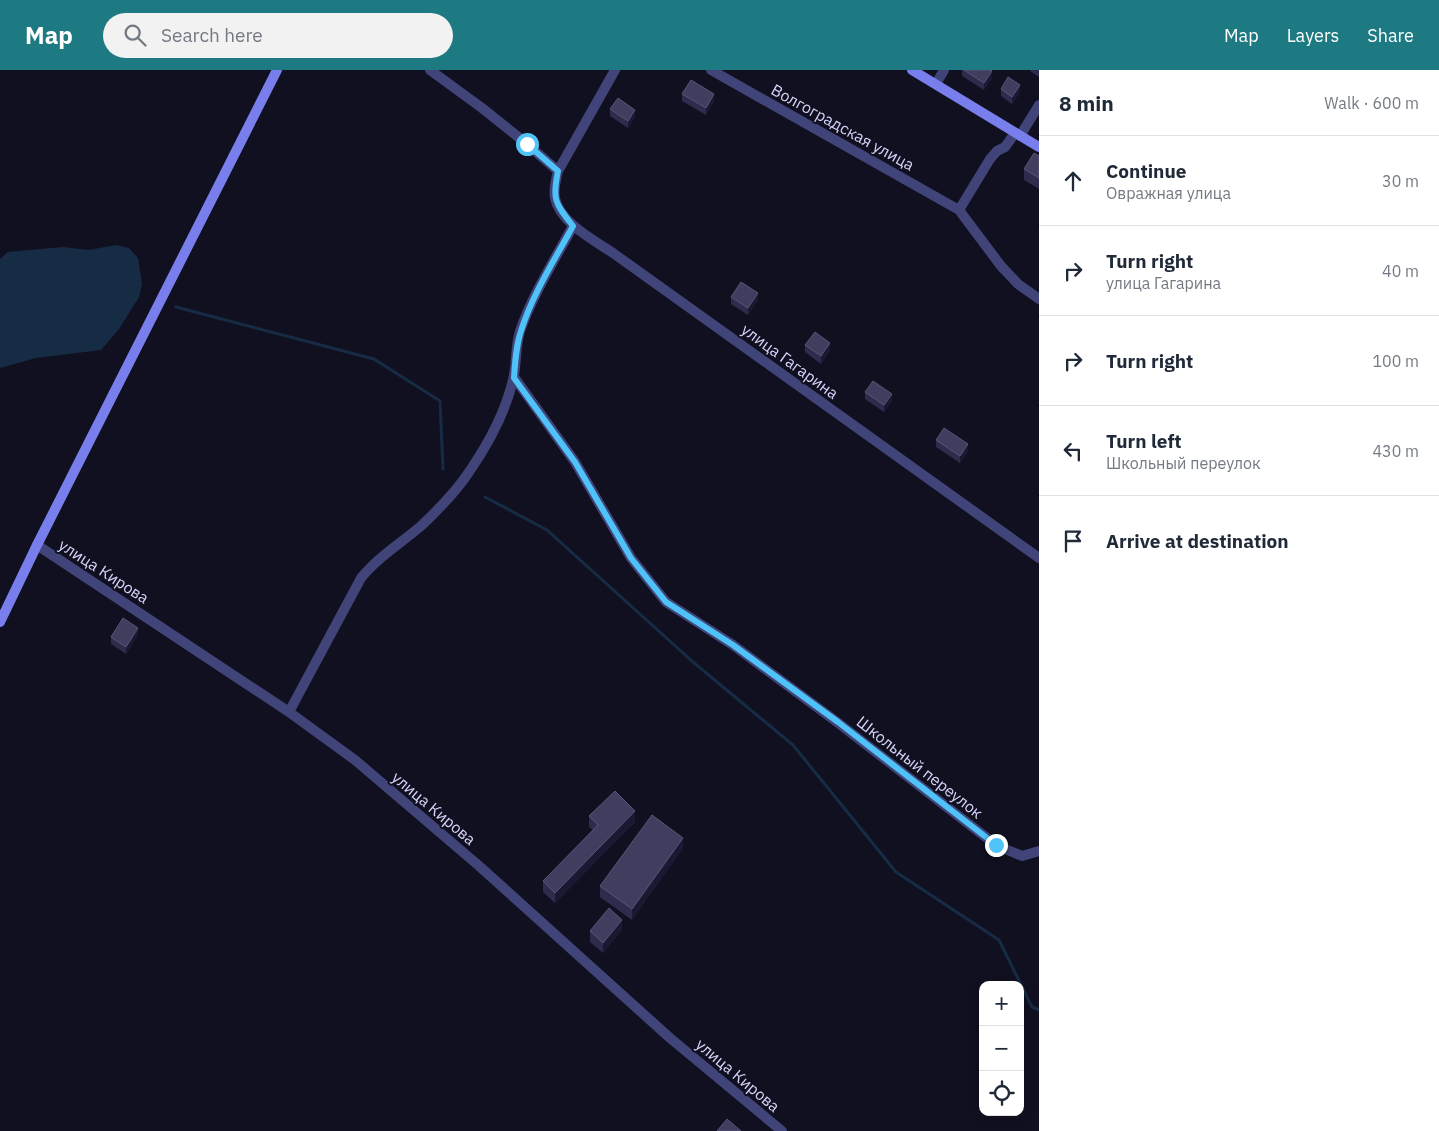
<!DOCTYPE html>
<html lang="en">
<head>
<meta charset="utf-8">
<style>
  :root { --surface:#fff; --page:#f2f2f3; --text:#1f2937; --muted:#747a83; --line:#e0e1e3; --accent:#1e7a82 }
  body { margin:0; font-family:"IBM Plex Sans",sans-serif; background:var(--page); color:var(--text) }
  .controls { position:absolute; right:15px; bottom:15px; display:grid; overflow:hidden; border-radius:10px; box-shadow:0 2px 12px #0003 }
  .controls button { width:45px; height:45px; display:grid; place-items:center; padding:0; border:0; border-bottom:1px solid var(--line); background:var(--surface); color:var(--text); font:25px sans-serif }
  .stop { position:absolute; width:15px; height:15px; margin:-11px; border:4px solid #4fc3f7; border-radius:50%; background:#fff }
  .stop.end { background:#4fc3f7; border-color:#fff; box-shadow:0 1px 5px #0008 }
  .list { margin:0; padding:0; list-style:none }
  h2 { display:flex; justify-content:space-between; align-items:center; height:65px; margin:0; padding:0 20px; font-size:21px }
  h2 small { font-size:16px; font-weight:400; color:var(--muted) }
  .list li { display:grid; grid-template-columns:32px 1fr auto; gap:15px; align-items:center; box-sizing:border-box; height:90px; padding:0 20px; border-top:1px solid var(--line) }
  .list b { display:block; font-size:19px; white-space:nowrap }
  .list p { margin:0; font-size:16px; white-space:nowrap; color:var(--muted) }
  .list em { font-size:16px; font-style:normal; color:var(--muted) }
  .icon { flex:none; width:28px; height:28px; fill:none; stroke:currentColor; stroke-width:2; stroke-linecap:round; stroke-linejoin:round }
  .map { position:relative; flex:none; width:1039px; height:1061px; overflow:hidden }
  header { display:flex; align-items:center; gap:30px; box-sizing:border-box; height:70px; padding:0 25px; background:var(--accent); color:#fff }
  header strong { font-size:24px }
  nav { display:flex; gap:28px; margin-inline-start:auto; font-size:18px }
  .search { width:350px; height:45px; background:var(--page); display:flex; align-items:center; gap:12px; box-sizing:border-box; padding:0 18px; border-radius:28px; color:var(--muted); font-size:19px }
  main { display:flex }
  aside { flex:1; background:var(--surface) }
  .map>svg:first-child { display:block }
</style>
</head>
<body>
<header>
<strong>Map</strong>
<div class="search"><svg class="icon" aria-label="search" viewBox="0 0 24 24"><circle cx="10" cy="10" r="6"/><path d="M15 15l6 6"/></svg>Search here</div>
<nav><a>Map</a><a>Layers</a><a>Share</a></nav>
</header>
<main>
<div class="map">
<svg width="1039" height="1061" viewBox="0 0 1039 1061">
  <rect width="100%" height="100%" fill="#111020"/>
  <!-- water -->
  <path fill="#162c44" d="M116 175 129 178 138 188 142 214 139 227 119 259 101 280 36 288 0 298V189L8 182 63 177 89 180Z"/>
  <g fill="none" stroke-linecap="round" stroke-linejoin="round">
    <!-- stream -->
    <path stroke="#162c44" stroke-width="3" d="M176 237 374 289 440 331 443 399
      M485 427 547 460 693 592 793 675 896 802 999 870 1032 937 1039 940"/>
    <!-- street -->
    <path stroke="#414479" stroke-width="10" d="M430 0 482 38 527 74 558 101
      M615 0 558 101C556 110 553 120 555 128 559 152 595 171 613 183L1039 488
      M711 0 959 140 1001 196 1018 214 1039 229
      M936 14 944 0
      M1020 66 1039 35
      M959 140 990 89 997 81 1005 77 1015 63
      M514 307 575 392 631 488 666 532 733 575 837 652 996 775 1022 786 1039 781
      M37 475 289 642 355 690 478 795 670 968 782 1061
      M289 642 361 508C378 487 401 473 421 456 438 440 456 422 469 402 489 373 505 344 513 310 517 294 515 277 520 261 532 226 555 189 573 156"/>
    <!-- secondary -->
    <path stroke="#787fed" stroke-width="10" d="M912 0 1039 77
      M0 552 37 475 277 0"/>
  </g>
  <!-- wall -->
  <path fill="#2f2b4c" d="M962 0H991L992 8 984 20 962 6Z
    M1030 0H1039V7L1030 1Z
    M1001 19 1020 22 1012 34 1001 26Z
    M682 24 714 31 706 45 682 31Z
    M610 39 635 47 628 58 610 46Z
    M1039 86V119L1024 110V99Z
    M731 227 758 230 748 245 731 234Z
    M805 275 830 280 821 294 805 282Z
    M865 322 892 331 884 342 865 329Z
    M936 370 968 381 960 393 936 377Z
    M138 565 126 584 111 574V567Z
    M589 746 635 752 555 833 543 822V811L593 760 589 757Z
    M683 778 632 850 600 827V816Z
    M622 860 603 883 590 872V861Z"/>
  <!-- shaded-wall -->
  <path fill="#1b1833" d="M992 1V8L984 20V13Z
    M1020 15V22L1012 34V27Z
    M714 24V31L706 45V38Z
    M635 40V47L628 58V51Z
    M758 223V230L748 245V238Z
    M830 273V280L821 294V286Z
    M892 324V331L884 342V335Z
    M968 374V381L960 393V386Z
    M138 558V565L126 584V577Z
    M635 741V752L555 833V823Z
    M683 768V778L632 850V839Z
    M622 850V860L603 883V873Z"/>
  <!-- building -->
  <path fill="#403d5f" stroke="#585577" d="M964 0H991L992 1 984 13Z
    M1008 7 1020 15 1012 27 1001 19Z
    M691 10 714 24 706 38 682 24Z
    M618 28 635 40 628 51 610 39Z
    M1034 83 1039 86V108L1024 99Z
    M741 212 758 223 748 238 731 227Z
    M815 262 830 273 821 286 805 275Z
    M873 311 892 324 884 335 865 322Z
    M944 358 968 374 960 386 936 370Z
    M123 548 138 558 126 577 111 567Z
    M615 721 635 741 555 823 543 811 598 755 589 746Z
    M652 745 683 768 632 839 600 816Z
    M609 838 622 850 603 873 590 861Z
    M727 1049 741 1061H717Z"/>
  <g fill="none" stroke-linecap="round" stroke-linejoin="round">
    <!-- route -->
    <path stroke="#4fc3f7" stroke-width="6" d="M527 74 558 101C552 130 555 133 573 156 555 189 532 225 521 261 516 276 515 292 514 308L575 392 631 488 666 532 733 575 838 652 996 775"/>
  </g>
  <g text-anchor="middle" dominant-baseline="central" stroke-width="4" stroke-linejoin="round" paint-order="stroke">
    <!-- street labels -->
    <g font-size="16" fill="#d5d4f9" stroke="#111020">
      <text transform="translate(843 57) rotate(29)">Волгоградская улица</text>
      <text transform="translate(790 291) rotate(36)">улица Гагарина</text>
      <text transform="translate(104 501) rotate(33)">улица Кирова</text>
      <text transform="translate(920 697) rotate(38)">Школьный переулок</text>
      <text transform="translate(434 738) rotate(40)">улица Кирова</text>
      <text transform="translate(738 1005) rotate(40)">улица Кирова</text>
    </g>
  </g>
</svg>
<div class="controls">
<button>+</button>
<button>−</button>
<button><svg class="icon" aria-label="locate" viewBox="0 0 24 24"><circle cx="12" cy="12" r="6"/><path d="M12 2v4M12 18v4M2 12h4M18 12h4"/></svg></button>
</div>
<div class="stop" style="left:527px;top:74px"></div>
<div class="stop end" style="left:996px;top:775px"></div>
</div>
<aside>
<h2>8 min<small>Walk · 600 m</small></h2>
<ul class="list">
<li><svg class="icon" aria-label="ahead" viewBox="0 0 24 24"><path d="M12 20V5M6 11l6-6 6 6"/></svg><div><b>Continue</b><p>Овражная улица</p></div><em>30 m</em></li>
<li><svg class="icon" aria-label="right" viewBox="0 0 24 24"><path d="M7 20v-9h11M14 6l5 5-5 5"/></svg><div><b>Turn right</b><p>улица Гагарина</p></div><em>40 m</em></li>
<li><svg class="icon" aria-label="right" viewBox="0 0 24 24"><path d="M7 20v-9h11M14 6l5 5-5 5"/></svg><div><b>Turn right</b></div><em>100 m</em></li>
<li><svg class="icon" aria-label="left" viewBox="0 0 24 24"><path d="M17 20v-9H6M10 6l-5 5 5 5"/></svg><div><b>Turn left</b><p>Школьный переулок</p></div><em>430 m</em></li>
<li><svg class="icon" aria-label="arrive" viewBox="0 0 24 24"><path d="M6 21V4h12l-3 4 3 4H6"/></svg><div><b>Arrive at destination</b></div></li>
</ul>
</aside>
</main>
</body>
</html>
